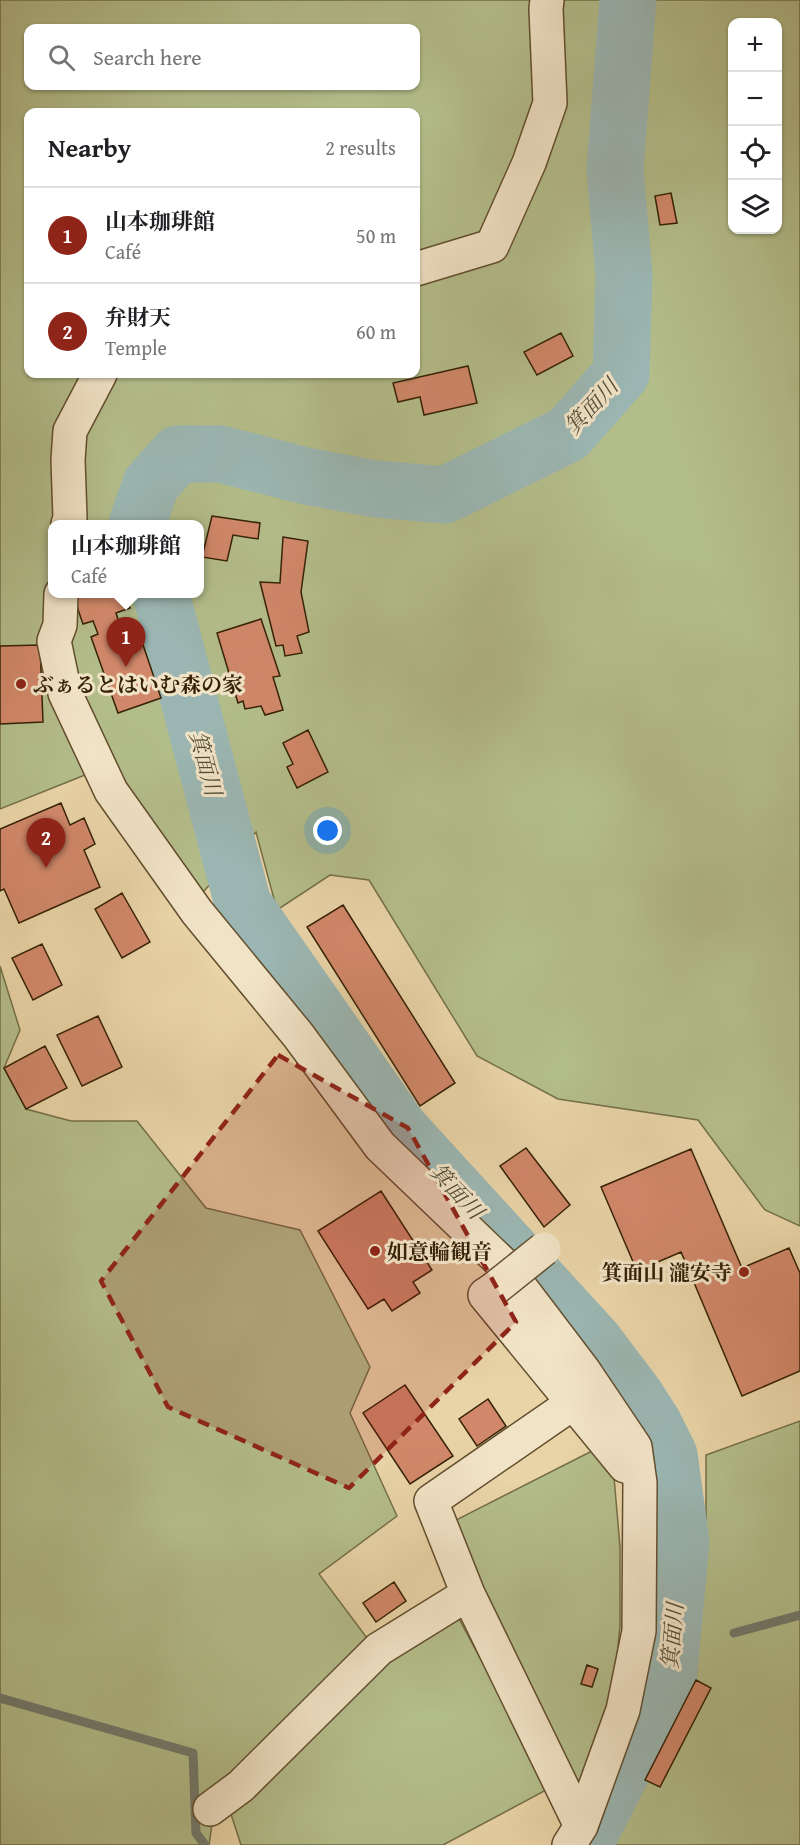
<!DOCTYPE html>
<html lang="en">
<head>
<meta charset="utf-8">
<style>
  :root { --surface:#fff; --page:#f2f2f2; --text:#202124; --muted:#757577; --line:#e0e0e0; --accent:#8f2418 }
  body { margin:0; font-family:"Gentium Book Plus","Noto Serif JP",serif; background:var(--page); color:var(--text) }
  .controls { position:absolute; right:18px; top:18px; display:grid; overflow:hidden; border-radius:12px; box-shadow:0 2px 4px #0004 }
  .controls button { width:54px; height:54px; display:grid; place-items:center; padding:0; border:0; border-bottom:2px solid var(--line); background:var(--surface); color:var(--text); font:30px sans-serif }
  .you { position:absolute; left:328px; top:831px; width:21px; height:21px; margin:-15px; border:4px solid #fff; border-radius:50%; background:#1a73e8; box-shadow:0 0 0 9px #1a73e833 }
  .badge { display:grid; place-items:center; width:39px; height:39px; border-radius:50%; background:var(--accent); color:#fff; font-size:20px; font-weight:700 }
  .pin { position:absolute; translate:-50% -50px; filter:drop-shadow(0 2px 3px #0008) }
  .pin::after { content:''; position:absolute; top:32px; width:21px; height:18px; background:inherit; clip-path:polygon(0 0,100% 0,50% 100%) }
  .popup { position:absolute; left:48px; top:520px; width:156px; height:78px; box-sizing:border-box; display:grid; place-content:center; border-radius:12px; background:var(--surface); filter:drop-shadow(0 2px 4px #0005); font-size:20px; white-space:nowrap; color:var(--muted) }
  .popup b { font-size:22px; color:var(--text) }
  .popup::after { content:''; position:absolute; left:50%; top:100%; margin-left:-12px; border:12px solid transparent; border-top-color:var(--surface) }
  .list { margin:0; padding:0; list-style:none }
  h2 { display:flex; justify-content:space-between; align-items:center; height:78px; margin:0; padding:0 24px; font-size:26px }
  h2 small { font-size:20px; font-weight:400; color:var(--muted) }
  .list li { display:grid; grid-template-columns:39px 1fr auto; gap:18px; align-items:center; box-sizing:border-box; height:96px; padding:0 24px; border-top:2px solid var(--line) }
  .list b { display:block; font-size:22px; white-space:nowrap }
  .list p { margin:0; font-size:20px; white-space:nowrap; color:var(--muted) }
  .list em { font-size:20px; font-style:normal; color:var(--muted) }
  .icon { flex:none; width:33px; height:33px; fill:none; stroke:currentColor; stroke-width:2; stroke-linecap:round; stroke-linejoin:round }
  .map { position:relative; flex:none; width:800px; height:1845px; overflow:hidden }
  .search { position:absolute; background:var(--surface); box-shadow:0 2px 4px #0004; left:24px; top:24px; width:396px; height:66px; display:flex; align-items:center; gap:15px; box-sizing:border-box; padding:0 21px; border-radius:12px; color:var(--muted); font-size:22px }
  .panel { position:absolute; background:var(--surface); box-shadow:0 2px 4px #0004; left:24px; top:108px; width:396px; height:270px; border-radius:12px }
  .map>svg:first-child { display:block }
</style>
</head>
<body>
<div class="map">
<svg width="800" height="1845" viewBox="0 0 800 1845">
  <rect width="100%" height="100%" fill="#e9d4a7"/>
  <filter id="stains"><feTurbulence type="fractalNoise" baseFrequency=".00333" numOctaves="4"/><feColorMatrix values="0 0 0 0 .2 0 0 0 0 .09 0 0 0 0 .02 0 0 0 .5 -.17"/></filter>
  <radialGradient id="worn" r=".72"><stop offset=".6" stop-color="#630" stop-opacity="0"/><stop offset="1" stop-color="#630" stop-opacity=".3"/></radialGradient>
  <!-- green -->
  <path fill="#b3bd8a" stroke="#746f48" stroke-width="1.5" fill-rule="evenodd" d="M0 0H800V1226L765 1210 698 1120 558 1099 477 1056 369 880 330 875 277 910 256 832 182 916 85 775 0 809ZM732 22H778V230H732ZM28 28H416V86H28ZM28 112H416V374H28ZM52 524H200V594H52Z
    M0 966 20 1030 4 1068 26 1109 71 1121H137L206 1208 300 1230 370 1367 350 1413 397 1516 319 1574 370 1642 214 1810 209 1845H0Z
    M800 1421V1845H610L696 1680 706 1543V1455Z
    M592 1451 614 1477 620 1547V1626L614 1686 578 1790 495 1621 456 1520Z
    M457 1615 550 1788 443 1845H241L228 1805 387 1654Z"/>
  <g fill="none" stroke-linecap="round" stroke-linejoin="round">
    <!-- stream -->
    <path stroke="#727a6d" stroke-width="9" d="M734 1633 800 1615
      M0 1698 193 1753 196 1833 205 1845"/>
    <!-- river -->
    <path stroke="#9bb6b2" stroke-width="57" d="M137 524 151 484 178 454H220L306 476 376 489 445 495 568 434 621 374 624 275 615 169 628 0
      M161 594 243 904 400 1129 594 1341 637 1398 653 1423 669 1455 681 1542 668 1681 584 1845"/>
  </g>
  <!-- building -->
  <path fill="#d1886a" stroke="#352105" stroke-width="1.5" d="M671 193 677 223 660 225 655 196Z
    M561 333 573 356 537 375 524 352Z
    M468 366 477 403 424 415 420 397 398 402 393 383Z
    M212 516 260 523 258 539 233 535 227 561 202 557Z
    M283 537 308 541 301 592 309 632 297 636 302 653 285 656 283 645 276 646 260 582 280 583Z
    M78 594H125L130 608 116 613 120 626 135 621 161 698 118 713 91 637 98 634 93 621 83 624 73 595Z
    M261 619 280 676 273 677 283 710 265 715 261 706 245 709 243 701 238 703 217 633Z
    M40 645 43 722 0 724V646Z
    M308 730 328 772 297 788 287 767 293 764 283 743Z
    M61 803 70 825 84 818 95 844 84 850 100 887 19 923 4 889 0 891V829Z
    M122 893 150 942 122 958 95 909Z
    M343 905 455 1083 420 1106 307 927Z
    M42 944 62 985 33 1000 12 958Z
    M98 1016 122 1067 82 1086 57 1035Z
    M45 1046 67 1088 26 1109 4 1068Z
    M526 1148 570 1205 544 1227 500 1166Z
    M691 1149 742 1268 789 1248 800 1273V1371L742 1396 681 1252 637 1271 601 1187Z
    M381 1191 432 1270 413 1282 420 1293 392 1311 384 1299 368 1309 318 1231Z
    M405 1385 453 1456 410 1484 363 1413Z
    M488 1399 506 1426 477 1446 459 1419Z
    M394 1582 406 1601 376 1622 363 1603Z
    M587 1665 598 1669 592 1687 581 1684Z
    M696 1680 711 1688 660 1787 645 1780Z"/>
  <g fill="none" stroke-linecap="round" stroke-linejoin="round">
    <defs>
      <path id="minor" d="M416 269 492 246 529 163 550 103 546 9 547 0
        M68 524 70 518 68 460 70 431 100 374
        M61 594 60 625 54 641 65 693 111 791 197 912 298 1035 380 1146 502 1263 584 1371 635 1447 640 1483 639 1631 623 1710 581 1826 569 1845
        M494 1289 485 1295 625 1466
        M468 1594 431 1501 573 1403
        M210 1809 241 1786 379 1649 468 1594 581 1826"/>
    </defs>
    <!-- minor casing -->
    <use href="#minor" stroke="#624e2e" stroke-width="36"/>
    <!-- minor -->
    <use href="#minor" stroke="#f1e3c6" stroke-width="33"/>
    <defs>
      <path id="minor-bridge" d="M494 1289 544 1249"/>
    </defs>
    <!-- minor-bridge casing -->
    <use href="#minor-bridge" stroke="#624e2e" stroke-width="36" stroke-linecap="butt"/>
    <!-- minor-bridge -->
    <use href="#minor-bridge" stroke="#f1e3c6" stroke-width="33"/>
  </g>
  <!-- marked area -->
  <path fill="#8f2418" fill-opacity="0.2" stroke="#8f2418" stroke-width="4.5" stroke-dasharray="12 8" stroke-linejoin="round" d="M278 1055 408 1128 516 1322 349 1488 168 1407 101 1281Z"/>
  <!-- markers -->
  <g fill="#8f2418" stroke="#f1e3c6" stroke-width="2">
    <circle cx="21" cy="684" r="6"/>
    <circle cx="375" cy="1251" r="6"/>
    <circle cx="744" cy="1272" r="6"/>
  </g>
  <g text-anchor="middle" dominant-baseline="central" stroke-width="6" stroke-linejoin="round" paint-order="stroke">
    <!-- poi labels -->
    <g font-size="21" font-weight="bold" fill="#352105" stroke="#f1e3c6" text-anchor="start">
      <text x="33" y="684">ぶぁるとはいむ森の家</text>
      <text x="387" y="1251">如意輪観音</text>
      <text x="732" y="1272" text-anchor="end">箕面山 瀧安寺</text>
    </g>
    <!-- water labels -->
    <g font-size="22" font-style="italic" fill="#544e39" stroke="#f1e3c6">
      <text transform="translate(591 406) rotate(-47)">箕面川</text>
      <text transform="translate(206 763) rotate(75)">箕面川</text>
      <text transform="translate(457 1191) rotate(47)">箕面川</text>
      <text transform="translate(672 1636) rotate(-85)">箕面川</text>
    </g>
  </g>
  <rect width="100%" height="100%" filter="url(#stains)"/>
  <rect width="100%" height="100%" fill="url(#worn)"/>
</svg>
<div class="controls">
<button>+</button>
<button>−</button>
<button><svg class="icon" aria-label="locate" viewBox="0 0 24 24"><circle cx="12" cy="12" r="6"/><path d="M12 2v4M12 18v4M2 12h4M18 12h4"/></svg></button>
<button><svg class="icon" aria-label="layers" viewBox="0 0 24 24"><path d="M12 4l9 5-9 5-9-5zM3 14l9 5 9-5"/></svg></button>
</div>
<div class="you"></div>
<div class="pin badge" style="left:126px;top:667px">1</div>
<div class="popup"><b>山本珈琲館</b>Café</div>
<div class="pin badge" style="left:46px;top:868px">2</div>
<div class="search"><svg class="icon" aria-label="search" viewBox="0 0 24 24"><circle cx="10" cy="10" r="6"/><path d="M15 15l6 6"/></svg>Search here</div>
<section class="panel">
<h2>Nearby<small>2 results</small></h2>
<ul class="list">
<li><span class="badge">1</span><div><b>山本珈琲館</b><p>Café</p></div><em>50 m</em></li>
<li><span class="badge">2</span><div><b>弁財天</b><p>Temple</p></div><em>60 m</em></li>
</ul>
</section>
</div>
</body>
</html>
